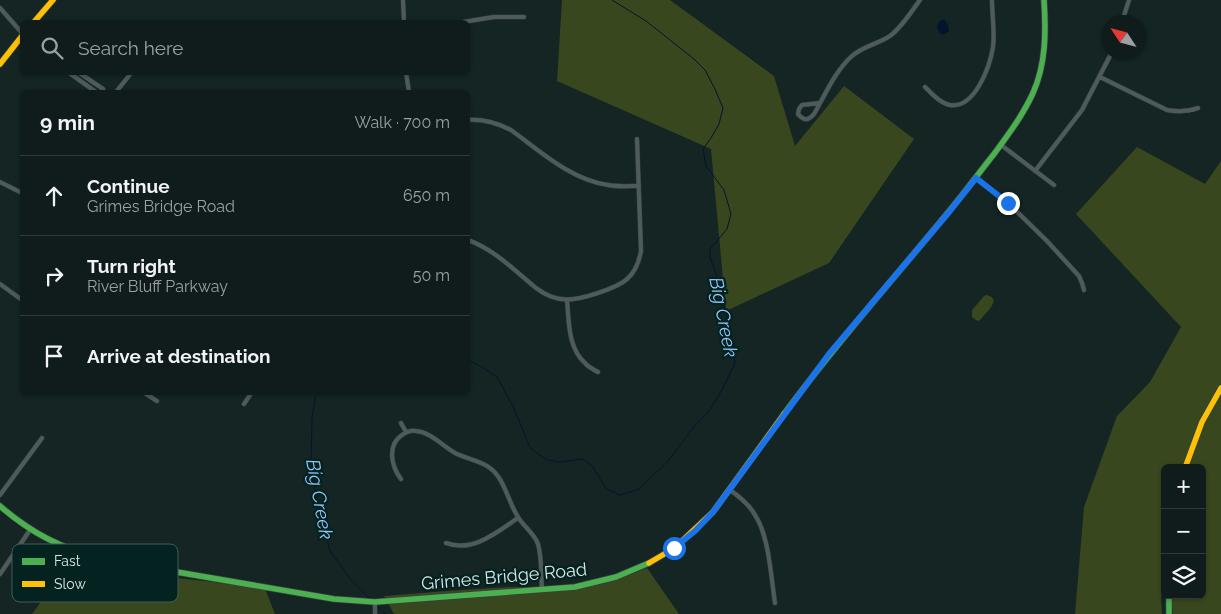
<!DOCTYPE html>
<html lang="en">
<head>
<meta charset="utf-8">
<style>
  :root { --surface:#0f1c1b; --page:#1d2928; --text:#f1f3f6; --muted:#9ba1a3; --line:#2f3a3a }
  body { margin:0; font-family:Raleway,sans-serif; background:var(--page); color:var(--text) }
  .controls { position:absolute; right:15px; bottom:15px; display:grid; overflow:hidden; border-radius:8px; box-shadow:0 1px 4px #0004 }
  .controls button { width:45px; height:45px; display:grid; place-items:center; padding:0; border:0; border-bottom:1px solid var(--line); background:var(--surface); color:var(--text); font:25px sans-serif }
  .compass { position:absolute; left:1101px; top:15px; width:45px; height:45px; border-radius:50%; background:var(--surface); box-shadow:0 1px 4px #0004; rotate:306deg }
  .stop { position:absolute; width:15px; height:15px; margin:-11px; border:4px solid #1a73e8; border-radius:50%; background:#fff }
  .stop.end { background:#1a73e8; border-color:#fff; box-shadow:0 1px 5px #0008 }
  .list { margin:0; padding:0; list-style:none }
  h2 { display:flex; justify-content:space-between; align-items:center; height:65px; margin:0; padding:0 20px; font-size:21px }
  h2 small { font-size:16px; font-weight:400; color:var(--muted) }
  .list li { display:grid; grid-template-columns:32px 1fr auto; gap:15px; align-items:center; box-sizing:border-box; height:80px; padding:0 20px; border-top:1px solid var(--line) }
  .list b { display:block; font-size:19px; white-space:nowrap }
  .list p { margin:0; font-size:16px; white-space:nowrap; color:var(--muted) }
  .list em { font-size:16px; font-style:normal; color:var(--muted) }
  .icon { flex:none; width:28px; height:28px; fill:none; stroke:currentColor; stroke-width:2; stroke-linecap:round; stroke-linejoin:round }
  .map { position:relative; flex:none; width:1221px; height:614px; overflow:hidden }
  .search { position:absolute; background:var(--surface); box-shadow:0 1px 4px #0004; left:20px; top:20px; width:450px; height:55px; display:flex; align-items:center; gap:12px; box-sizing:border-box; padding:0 18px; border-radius:8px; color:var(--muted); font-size:19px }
  .panel { position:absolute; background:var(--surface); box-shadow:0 1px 4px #0004; left:20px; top:90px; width:450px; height:305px; border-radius:8px }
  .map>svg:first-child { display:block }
</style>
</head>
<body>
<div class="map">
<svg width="1221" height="614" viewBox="0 0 1221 614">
  <rect width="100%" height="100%" fill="#142524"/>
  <!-- green -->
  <path fill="#39471f" d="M562 0H670L774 76 795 146 844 86 914 139 829 263 726 311 711 149 557 81Z
    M1137 147 1205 184 1221 161V614H1173L1171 595H1202V468H1165V534L1161 600 1162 614H1075L1084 507 1117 416 1150 382 1181 327 1076 214Z
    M986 295C1003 298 987 312 981 319L979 321 976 320 972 317V310L984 296Z
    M78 551 104 570 241 585 264 586 275 614H32Z
    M647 568 679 614H394L384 596 447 591 509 587 553 588 599 585Z"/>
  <!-- water -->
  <path fill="#02152d" d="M944 19 948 25 949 31 943 35C935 31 935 22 944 19Z"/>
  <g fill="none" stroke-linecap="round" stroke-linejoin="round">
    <!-- stream -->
    <path stroke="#02152d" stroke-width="1" d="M468 360 482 367 497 377 514 408 530 448 547 460 560 462 583 459 593 467 606 489 620 495 639 489 668 461 693 428 710 410 723 388 735 363 734 349 718 279 710 257V249L727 229 731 214 724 190 706 166 703 149 711 138 719 124 723 108 715 89 705 70 694 59 646 21 612 0
      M317 392 315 399 312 417 311 467 319 511 326 532 329 549 351 580 370 599
      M376 605 385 614"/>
    <defs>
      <path id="street" d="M403 0 404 22
        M0 8 22 33
        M463 22 494 17H524
        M1122 22 1129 0
        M68 72 96 92
        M78 72 103 89 104 92
        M406 72 409 92
        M1100 77 1167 110C1178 112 1187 112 1198 108
        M925 87C932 94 940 103 950 105 975 109 990 66 993 47 995 31 992 16 992 0
        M116 92 132 72
        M820 103 802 105 799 109 798 114C804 121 808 121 814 114 825 95 835 71 852 56 863 46 878 44 890 36 902 27 911 12 920 0
        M468 120C483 119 497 123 511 130 540 151 571 180 608 185 618 187 629 186 639 186
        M1001 145 1054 185
        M1035 171 1082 110 1112 52
        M976 178 1008 203 1047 241 1079 276 1082 283 1084 290
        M0 182 22 193
        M468 240C495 250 514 270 536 288 557 304 574 301 598 293 622 285 636 279 641 251L637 139
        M0 284 22 300
        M567 300C569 322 568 348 585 363 588 367 593 369 598 372
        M143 392 157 401
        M244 404 252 392
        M401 423 406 432
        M401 479C391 466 387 445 402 435 406 432 411 430 416 431 430 432 443 446 455 453 466 459 480 460 490 468 505 479 508 502 518 517 524 527 534 533 538 544 542 558 541 575 542 590
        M730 490C740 497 749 504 755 515 769 536 771 577 775 603
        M0 495 42 438
        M446 543C473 553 497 532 518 518
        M0 574 30 530
        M375 602V614"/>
      <path id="fast" d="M784 414C839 339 901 271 959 199 971 184 982 169 994 154 1008 135 1023 115 1033 93 1046 64 1046 32 1044 0
        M0 506C31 533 61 548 101 559L334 599 375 602 575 587 616 577 649 563
        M1169 595V614"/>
      <path id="slow" d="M34 22 53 0
        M0 64 22 36
        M1185 468 1202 422 1221 388
        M649 563 666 553 682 541 713 512 784 414"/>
    </defs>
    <!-- street casing -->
    <use href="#street" stroke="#354240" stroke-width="5"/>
    <!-- fast casing -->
    <use href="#fast" stroke="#354240" stroke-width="7"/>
    <!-- slow casing -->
    <use href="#slow" stroke="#354240" stroke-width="7"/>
    <!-- street -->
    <use href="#street" stroke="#4e5b5a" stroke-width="4"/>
    <!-- fast -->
    <use href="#fast" stroke="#4caf50" stroke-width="5.5"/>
    <!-- slow -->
    <use href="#slow" stroke="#ffc107" stroke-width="5.5"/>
  </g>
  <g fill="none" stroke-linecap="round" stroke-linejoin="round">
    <!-- route -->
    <path stroke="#1a73e8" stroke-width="6" d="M674 548 695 531 713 512 829 354 949 212 976 178 1008 203"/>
  </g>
  <g text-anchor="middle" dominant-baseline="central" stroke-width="4.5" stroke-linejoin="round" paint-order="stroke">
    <!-- street labels -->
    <g font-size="18" fill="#d7e8e6" stroke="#032220">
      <text transform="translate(504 576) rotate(-5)">Grimes Bridge Road</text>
    </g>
    <!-- water labels -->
    <g font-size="19" font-style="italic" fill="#96c4f7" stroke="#032220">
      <text transform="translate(724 317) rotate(79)">Big Creek</text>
      <text transform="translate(320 499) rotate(80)">Big Creek</text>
    </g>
  </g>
  <!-- legend -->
  <rect x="12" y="544" width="166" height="58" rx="8" fill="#032220" stroke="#435d5b" stroke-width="1"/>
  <rect x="22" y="558" width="23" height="7" fill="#4caf50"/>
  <rect x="22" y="581" width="23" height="6" fill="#ffc107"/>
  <g font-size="14" fill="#d7e8e6">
    <text x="54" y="566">Fast</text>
    <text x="54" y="589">Slow</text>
  </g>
</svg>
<div class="controls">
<button>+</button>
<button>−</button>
<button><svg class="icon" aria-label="layers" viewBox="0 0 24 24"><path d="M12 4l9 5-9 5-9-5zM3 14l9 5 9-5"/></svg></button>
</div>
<svg class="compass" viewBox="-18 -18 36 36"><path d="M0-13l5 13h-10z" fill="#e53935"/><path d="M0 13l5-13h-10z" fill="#9ba1a3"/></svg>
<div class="stop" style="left:674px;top:548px"></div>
<div class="stop end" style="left:1008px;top:203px"></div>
<div class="search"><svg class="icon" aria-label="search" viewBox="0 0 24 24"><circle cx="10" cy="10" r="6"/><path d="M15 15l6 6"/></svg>Search here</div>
<section class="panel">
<h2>9 min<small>Walk · 700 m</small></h2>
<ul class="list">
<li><svg class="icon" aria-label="ahead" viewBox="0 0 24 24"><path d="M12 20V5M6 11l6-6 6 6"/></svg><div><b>Continue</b><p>Grimes Bridge Road</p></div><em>650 m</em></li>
<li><svg class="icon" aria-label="right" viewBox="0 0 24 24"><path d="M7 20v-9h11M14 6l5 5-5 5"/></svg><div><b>Turn right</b><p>River Bluff Parkway</p></div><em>50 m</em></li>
<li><svg class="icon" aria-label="arrive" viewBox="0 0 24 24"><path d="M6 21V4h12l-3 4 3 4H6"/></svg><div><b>Arrive at destination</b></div></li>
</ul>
</section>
</div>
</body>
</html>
